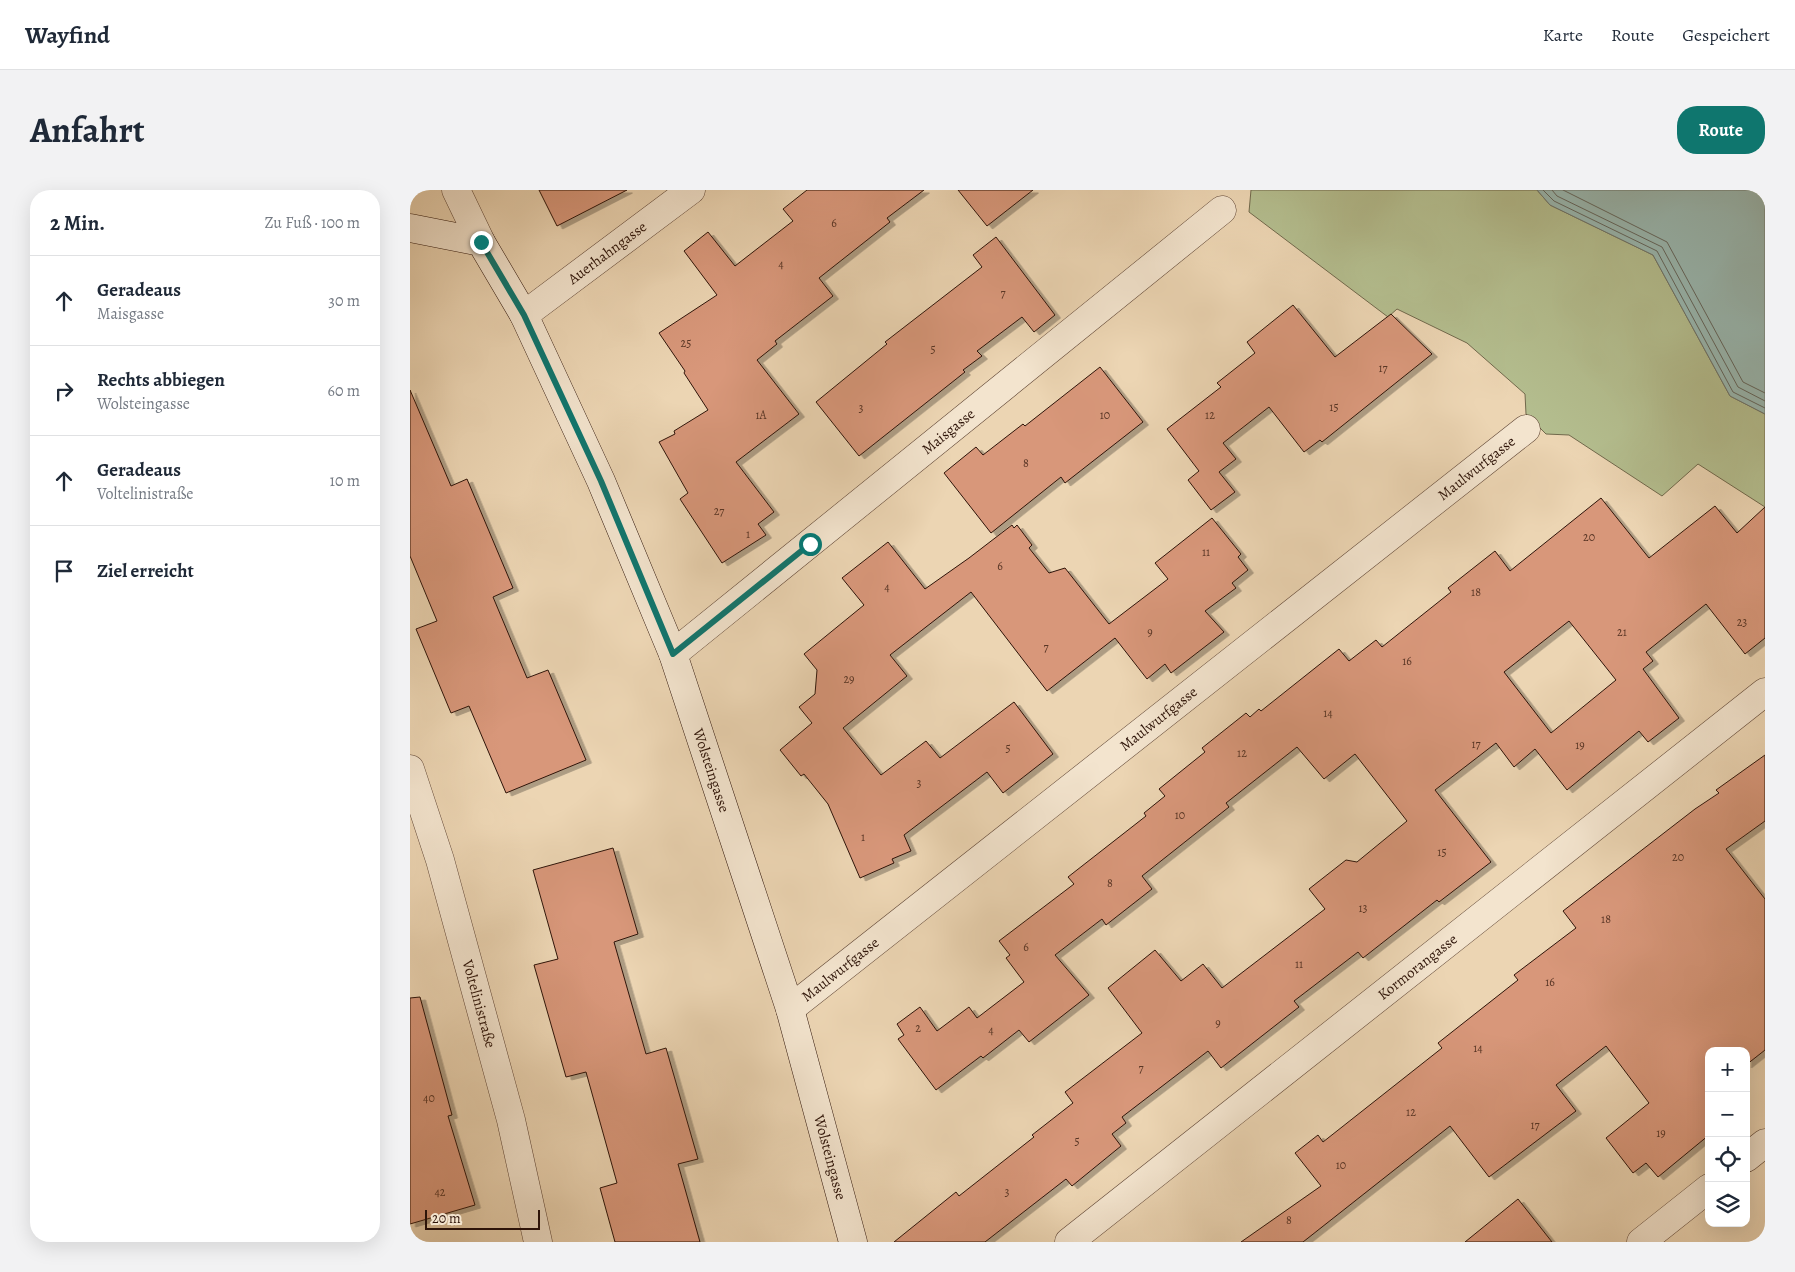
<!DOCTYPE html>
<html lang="de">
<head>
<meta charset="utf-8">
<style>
  :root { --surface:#fff; --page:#f2f2f3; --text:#1f2937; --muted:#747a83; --line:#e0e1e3; --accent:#0f766e }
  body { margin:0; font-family:Alegreya,serif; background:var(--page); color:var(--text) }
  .controls { position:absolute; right:15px; bottom:15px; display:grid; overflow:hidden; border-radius:10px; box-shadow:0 5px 20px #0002 }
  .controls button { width:45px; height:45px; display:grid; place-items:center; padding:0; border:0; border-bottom:1px solid var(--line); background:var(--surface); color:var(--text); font:25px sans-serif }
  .scale { position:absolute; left:15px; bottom:12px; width:115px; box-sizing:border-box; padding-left:5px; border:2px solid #2e1409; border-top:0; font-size:14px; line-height:18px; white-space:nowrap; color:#2e1409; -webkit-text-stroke:4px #f3e4ce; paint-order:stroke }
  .stop { position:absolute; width:15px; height:15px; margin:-11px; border:4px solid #0f766e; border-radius:50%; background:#fff }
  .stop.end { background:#0f766e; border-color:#fff; box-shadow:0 1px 5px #0008 }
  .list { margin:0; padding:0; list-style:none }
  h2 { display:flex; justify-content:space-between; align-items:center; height:65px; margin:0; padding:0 20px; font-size:21px }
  h2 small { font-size:16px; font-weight:400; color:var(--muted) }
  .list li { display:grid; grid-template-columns:32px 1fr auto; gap:15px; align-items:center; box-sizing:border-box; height:90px; padding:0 20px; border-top:1px solid var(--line) }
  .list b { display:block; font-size:19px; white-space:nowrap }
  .list p { margin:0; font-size:16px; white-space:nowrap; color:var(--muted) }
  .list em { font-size:16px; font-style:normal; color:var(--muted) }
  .icon { flex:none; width:28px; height:28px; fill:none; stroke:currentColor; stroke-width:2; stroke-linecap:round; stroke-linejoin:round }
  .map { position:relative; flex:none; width:1355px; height:1052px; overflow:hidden; border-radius:20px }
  header { display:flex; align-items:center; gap:30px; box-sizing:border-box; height:70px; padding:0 25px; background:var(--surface); border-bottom:1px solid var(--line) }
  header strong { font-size:24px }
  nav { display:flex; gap:28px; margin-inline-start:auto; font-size:18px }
  .intro { display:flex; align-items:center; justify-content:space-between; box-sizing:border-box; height:120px; padding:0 30px }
  h1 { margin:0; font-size:35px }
  .button { padding:12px 22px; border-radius:20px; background:var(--accent); color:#fff; font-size:18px; font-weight:700 }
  main { display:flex; gap:30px; padding:0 30px }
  aside { flex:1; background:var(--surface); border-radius:20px; box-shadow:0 5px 20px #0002 }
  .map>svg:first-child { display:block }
</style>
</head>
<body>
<header>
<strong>Wayfind</strong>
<nav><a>Karte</a><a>Route</a><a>Gespeichert</a></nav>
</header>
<div class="intro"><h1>Anfahrt</h1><a class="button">Route</a></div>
<main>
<aside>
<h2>2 Min.<small>Zu Fuß · 100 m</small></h2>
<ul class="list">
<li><svg class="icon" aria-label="ahead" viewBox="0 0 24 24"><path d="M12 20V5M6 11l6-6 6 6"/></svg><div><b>Geradeaus</b><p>Maisgasse</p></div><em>30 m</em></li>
<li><svg class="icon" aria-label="right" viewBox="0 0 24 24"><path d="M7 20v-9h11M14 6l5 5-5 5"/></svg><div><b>Rechts abbiegen</b><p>Wolsteingasse</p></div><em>60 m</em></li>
<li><svg class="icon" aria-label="ahead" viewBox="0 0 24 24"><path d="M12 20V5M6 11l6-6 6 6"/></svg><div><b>Geradeaus</b><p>Voltelinistraße</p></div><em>10 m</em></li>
<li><svg class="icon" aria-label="arrive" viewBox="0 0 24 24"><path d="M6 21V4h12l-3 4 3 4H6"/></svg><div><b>Ziel erreicht</b></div></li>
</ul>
</aside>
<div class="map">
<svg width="1355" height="1052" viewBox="0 0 1355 1052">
  <defs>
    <filter id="shadow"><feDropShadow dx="5.5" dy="3" stdDeviation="0" flood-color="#0004"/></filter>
  </defs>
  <rect width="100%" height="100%" fill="#ecd5b3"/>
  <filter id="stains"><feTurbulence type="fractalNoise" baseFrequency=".004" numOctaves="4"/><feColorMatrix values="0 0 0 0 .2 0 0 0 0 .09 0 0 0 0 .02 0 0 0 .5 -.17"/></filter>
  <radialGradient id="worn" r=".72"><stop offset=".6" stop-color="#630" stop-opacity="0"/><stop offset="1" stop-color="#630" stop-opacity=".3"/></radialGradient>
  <!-- green -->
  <path fill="#b4be8f" stroke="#71694c" d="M841 0H1127L1140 15 1243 65 1320 206 1355 224V317L1288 274 1252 306 1159 245 1136 244 1116 224 1115 204 1057 153 987 119 978 127 839 22Z"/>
  <!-- water -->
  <path fill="#99b8b1" stroke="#6e766e" d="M1127 0H1355V224L1320 206 1243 65 1140 15Z"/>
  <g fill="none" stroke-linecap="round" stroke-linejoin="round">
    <!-- shore -->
    <path stroke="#64665d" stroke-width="1" d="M1133 0 1144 11 1247 61 1323 202 1355 218
      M1142 0 1147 6 1252 57 1328 197 1355 211
      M1153 0 1257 52 1333 192 1355 203"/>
  </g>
  <!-- building -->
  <path fill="#d8977a" stroke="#2e1409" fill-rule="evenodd" filter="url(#shadow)" d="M129 0H217L147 36Z
    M397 0H514L477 28 480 32 409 88 423 106 365 151 367 154 347 170 389 224 326 272 364 322 348 334 356 345 312 373 270 309 278 303 249 252 265 244 264 241 298 220 274 183 275 181 249 143 307 105 274 61 298 42 325 76 383 31 373 19Z
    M548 0H623L577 36Z
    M586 47 645 125 624 142 612 127 567 161 572 166 553 180 555 182 449 266 406 212 477 154 475 152 572 77 563 65Z
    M883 115 925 167 981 124 1022 164 912 252 910 250 894 262 859 217 813 253 826 269 809 282 825 302 801 320 778 290 789 281 757 239 811 197 807 193 845 163 837 152Z
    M690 177 733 232 655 293 651 287 581 343 534 283 566 257 573 265 613 234 615 236Z
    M0 200 41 296 57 289 103 398 83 407 117 488 138 480 176 570 96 603 59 516 41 523 6 439 27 431 0 366Z
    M1191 308 1239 368 1305 316 1327 343 1355 317V448L1335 464 1296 414 1236 462 1243 471 1233 479 1269 528 1238 552 1229 541 1157 600 1125 559 1104 577 1086 553 1025 600 1081 672 1029 712 1027 710 953 768 948 762 884 811 889 817 811 878 798 861 712 927 716 933 702 944 711 956 662 996 656 989 575 1052H484L546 1002 549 1006 624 947 622 945 663 913 655 902 732 843 698 798 745 760 771 791 793 774 812 798 915 719 899 699 936 670 947 672 997 631 945 564 914 589 887 557 816 613 819 617 732 686 742 699 696 735 692 729 645 765 679 805 619 852 609 840 573 868 571 866 526 900 488 849 494 845 487 834 510 817 527 841 559 817 567 828 614 792 596 768 600 765 589 751 664 694 658 687 736 626 734 623 755 606 749 599 795 562 792 558 836 523 840 527 849 519 851 521 929 459 939 471 966 450 972 457 1041 402 1038 398 1085 361 1100 381ZM1159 431 1206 490 1141 543 1094 482Z
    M802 328 831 364 828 367 838 380 822 393 826 398 795 421 814 442 761 483 755 474 737 489 705 448 637 501 561 402 480 465 497 486 433 538 471 585 516 551 530 568 604 512 643 564 593 603 577 582 494 645 501 661 482 669 484 673 450 688 418 614 394 584 391 586 370 560 402 533 389 517 405 504 407 480 394 464 454 415 432 388 478 352 515 399 559 368 602 335 604 338 607 335 622 355 619 358 639 383 655 378 699 434 758 389 745 373Z
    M1355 565V631L1316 659 1355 709V860L1336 875V861H1299V945L1248 987 1236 973 1223 983 1196 948 1239 913 1196 856 1146 895 1166 921 1079 987 1040 936 893 1052H831L911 996 885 963 908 945 913 952 1032 858 1028 853 1108 790 1104 785 1166 738 1153 721 1285 619 1309 603 1306 600Z
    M203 658 228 744 204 752 236 864 256 858 288 969 268 974 290 1052H205L190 998 207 993 176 882 156 887 124 775 148 769 123 680Z
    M10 807 42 925 38 926 65 1015 0 1034V808Z
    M1108 1009 1142 1052H1055Z"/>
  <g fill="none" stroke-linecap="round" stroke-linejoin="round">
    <defs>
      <g id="street">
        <path d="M46 0 71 52"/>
        <path id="s1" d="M114 125 281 0"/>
        <path id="s2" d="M263 464 812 20"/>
        <path id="s3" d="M0 579 30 670 101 930 128 1052"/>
        <path id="s4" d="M380 819 1116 239"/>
        <path d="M1336 968 1355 953"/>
        <path id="s5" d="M659 1052 1355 502"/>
        <path d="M1231 1052 1299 998"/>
      </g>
      <g id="secondary">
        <path id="s6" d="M0 38 71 52 114 125 191 291 263 464 380 819 443 1052"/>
      </g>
    </defs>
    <!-- street casing -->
    <use href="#street" stroke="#5e4434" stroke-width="29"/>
    <!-- secondary casing -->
    <use href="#secondary" stroke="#2e1409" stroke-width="29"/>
    <!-- street -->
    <use href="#street" stroke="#f3e4ce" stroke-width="28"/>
    <!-- secondary -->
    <use href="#secondary" stroke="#f3e4ce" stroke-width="28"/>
  </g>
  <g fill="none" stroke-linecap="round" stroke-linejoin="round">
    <!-- route -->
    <path stroke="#0f766e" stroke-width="6" d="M71 52 114 125 191 291 263 464 400 354"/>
  </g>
  <g text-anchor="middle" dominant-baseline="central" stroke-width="4" stroke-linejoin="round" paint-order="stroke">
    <!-- number labels -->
    <g font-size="12" fill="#583525">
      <text x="424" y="33">6</text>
      <text x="371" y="74">4</text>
      <text x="593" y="103">7</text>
      <text x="276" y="153">25</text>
      <text x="523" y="159">5</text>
      <text x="973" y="178">17</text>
      <text x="924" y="217">15</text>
      <text x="451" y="218">3</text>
      <text x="351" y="225">1A</text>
      <text x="695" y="225">10</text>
      <text x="800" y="225">12</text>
      <text x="616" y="273">8</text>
      <text x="309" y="321">27</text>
      <text x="338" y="344">1</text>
      <text x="1179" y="347">20</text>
      <text x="796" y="362">11</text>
      <text x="590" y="376">6</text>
      <text x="477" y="397">4</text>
      <text x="1066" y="402">18</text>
      <text x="1332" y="432">23</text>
      <text x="740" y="442">9</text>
      <text x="1212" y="442">21</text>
      <text x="636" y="457">7</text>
      <text x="997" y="471">16</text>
      <text x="439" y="489">29</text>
      <text x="918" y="523">14</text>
      <text x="1066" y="554">17</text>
      <text x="1170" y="555">19</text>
      <text x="598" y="558">5</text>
      <text x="832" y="563">12</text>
      <text x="509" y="593">3</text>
      <text x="770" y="625">10</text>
      <text x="453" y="647">1</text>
      <text x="1032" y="662">15</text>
      <text x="1268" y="667">20</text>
      <text x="700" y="693">8</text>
      <text x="953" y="718">13</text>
      <text x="1196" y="729">18</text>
      <text x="616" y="757">6</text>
      <text x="889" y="774">11</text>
      <text x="1140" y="792">16</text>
      <text x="808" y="833">9</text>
      <text x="508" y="838">2</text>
      <text x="581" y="840">4</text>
      <text x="1068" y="858">14</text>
      <text x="731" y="878">7</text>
      <text x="19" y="908">40</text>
      <text x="1001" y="922">12</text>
      <text x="1125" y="935">17</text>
      <text x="1251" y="943">19</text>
      <text x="667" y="951">5</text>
      <text x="931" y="975">10</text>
      <text x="30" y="1002">42</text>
      <text x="597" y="1002">3</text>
      <text x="879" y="1030">8</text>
    </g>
    <!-- street labels -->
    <g font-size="15" fill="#2e1409" stroke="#f3e4ce">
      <text stroke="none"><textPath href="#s1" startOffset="104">Auerhahngasse</textPath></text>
      <text stroke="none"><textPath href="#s2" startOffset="354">Maisgasse</textPath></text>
      <text stroke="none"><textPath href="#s4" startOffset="874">Maulwurfgasse</textPath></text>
      <text stroke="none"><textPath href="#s4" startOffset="469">Maulwurfgasse</textPath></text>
      <text stroke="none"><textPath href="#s6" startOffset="650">Wolsteingasse</textPath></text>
      <text stroke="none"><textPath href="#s5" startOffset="444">Kormorangasse</textPath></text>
      <text stroke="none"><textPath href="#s4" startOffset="64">Maulwurfgasse</textPath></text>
      <text stroke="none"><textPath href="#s3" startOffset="245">Voltelinistraße</textPath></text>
      <text stroke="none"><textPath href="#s6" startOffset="1055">Wolsteingasse</textPath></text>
    </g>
  </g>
  <rect width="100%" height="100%" filter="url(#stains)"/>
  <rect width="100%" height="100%" fill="url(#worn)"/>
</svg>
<div class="controls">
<button>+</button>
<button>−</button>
<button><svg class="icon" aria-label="locate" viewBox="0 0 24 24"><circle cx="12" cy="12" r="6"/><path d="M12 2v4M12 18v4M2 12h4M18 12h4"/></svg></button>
<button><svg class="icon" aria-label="layers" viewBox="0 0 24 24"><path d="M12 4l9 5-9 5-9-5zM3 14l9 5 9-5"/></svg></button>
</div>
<div class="scale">20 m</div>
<div class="stop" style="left:400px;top:354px"></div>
<div class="stop end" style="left:71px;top:52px"></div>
</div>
</main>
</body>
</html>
